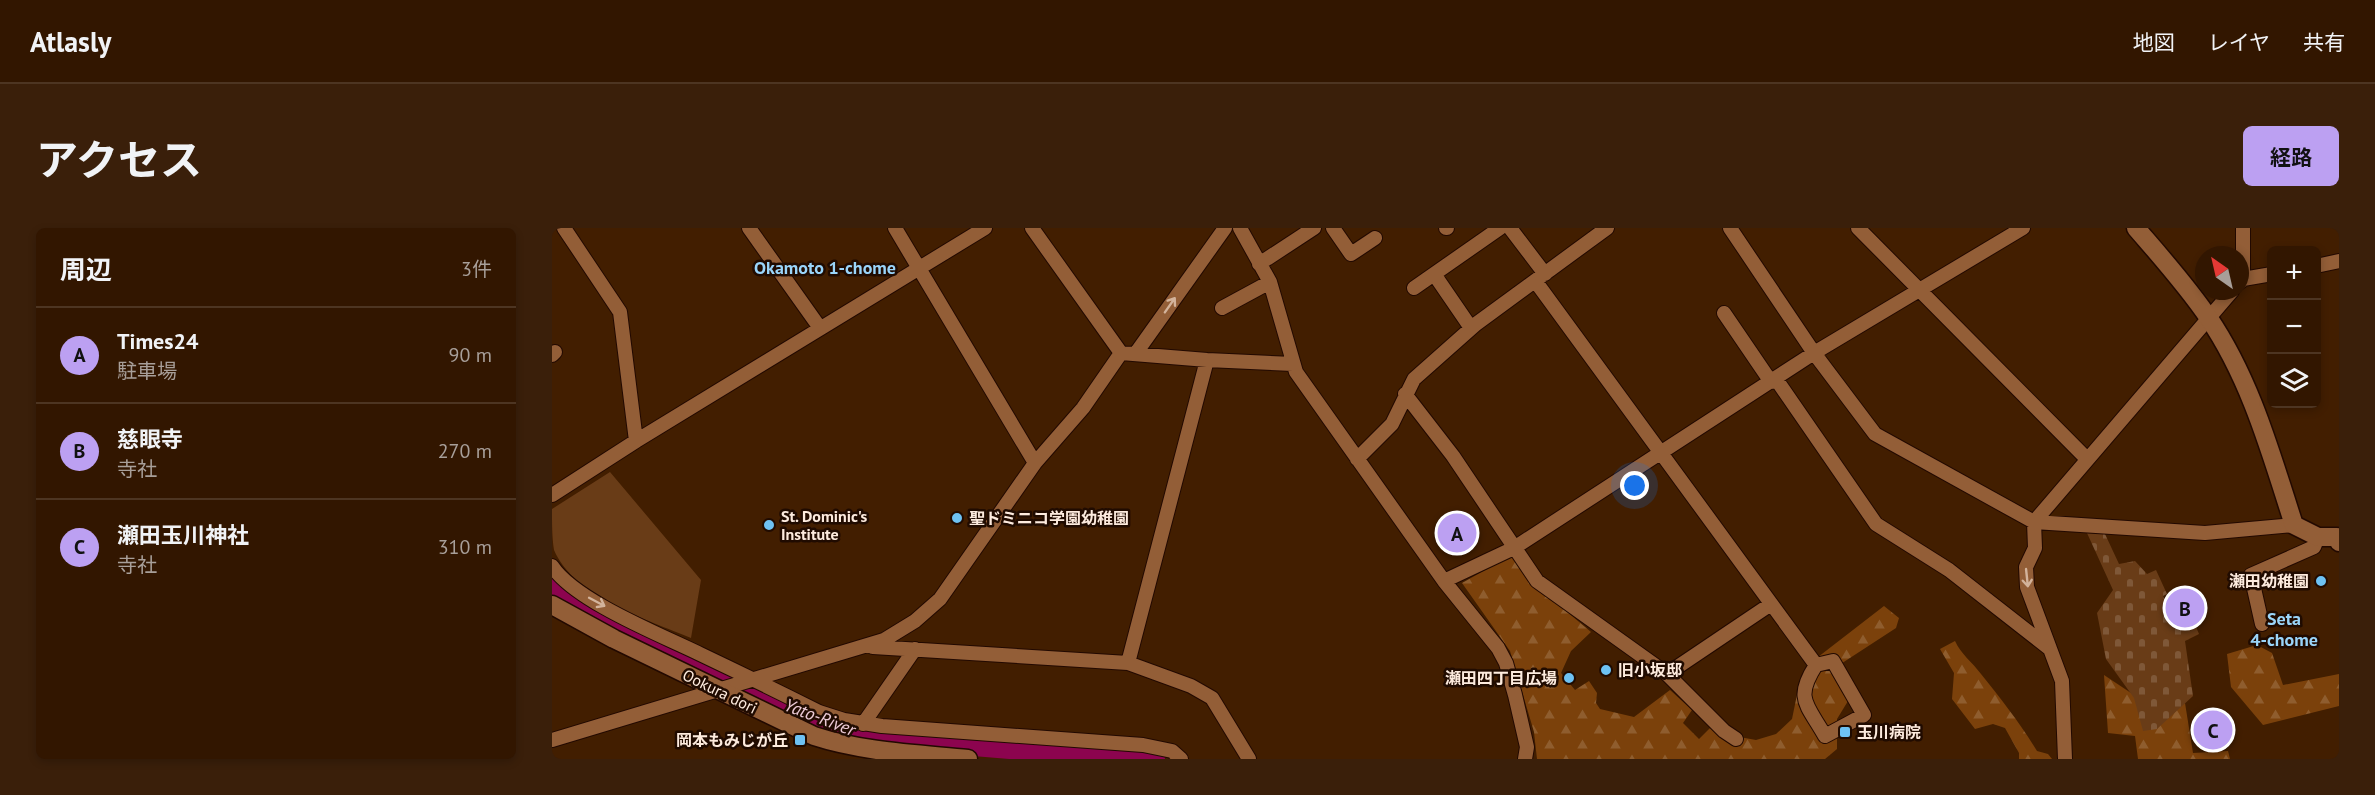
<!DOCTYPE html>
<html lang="ja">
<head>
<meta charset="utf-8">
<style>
  :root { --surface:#321600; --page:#3a1f0a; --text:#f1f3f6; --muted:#a89f99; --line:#4d3522; --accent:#bca0f2 }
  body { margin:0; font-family:"PT Sans","Noto Sans JP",sans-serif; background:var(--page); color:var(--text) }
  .controls { position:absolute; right:18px; top:18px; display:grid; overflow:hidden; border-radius:9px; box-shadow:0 3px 9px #0003 }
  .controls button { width:54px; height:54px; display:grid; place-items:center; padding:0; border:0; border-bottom:2px solid var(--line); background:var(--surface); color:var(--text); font:30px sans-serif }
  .compass { position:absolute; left:1643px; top:18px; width:54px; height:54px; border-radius:50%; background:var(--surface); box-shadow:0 3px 9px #0003; rotate:326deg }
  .you { position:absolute; left:1083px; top:258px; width:21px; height:21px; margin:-15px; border:4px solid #fff; border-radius:50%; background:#1a73e8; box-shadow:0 0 0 9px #1a73e833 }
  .badge { display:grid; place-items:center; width:39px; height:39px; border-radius:50%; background:var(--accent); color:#111; font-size:20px; font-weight:700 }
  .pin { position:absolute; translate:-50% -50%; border:3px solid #fff; box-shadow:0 2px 6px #0006 }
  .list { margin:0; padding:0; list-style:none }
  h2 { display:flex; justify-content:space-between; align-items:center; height:78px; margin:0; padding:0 24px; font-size:26px }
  h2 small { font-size:20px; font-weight:400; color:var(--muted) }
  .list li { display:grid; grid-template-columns:39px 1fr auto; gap:18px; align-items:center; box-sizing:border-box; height:96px; padding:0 24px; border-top:2px solid var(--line) }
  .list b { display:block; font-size:22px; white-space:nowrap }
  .list p { margin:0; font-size:20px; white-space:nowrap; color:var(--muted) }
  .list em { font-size:20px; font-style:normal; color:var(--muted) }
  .icon { flex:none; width:33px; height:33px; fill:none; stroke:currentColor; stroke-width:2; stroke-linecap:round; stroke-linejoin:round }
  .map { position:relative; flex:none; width:1787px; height:531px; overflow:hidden; border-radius:9px }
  header { display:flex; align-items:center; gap:36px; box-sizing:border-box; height:84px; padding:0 30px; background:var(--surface); border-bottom:2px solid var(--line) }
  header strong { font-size:28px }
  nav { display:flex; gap:33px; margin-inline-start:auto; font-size:21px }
  .intro { display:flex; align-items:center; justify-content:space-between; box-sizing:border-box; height:144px; padding:0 36px }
  h1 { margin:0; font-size:42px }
  .button { padding:15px 27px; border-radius:9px; background:var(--accent); color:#111; font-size:21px; font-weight:700 }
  main { display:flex; gap:36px; padding:0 36px }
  aside { flex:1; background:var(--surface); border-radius:9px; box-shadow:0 3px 9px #0003 }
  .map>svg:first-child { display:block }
</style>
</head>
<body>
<header>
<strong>Atlasly</strong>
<nav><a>地図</a><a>レイヤ</a><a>共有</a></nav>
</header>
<div class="intro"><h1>アクセス</h1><a class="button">経路</a></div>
<main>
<aside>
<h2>周辺<small>3件</small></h2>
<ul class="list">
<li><span class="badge">A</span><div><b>Times24</b><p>駐車場</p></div><em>90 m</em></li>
<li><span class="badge">B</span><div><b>慈眼寺</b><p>寺社</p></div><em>270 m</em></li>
<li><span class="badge">C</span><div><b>瀬田玉川神社</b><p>寺社</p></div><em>310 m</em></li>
</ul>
</aside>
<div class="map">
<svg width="1787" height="531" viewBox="0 0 1787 531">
  <defs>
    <pattern id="forest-firs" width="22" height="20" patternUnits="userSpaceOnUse" patternTransform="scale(1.5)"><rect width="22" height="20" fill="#7b410b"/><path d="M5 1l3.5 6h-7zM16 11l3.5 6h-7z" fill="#8f5d2e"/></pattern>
    <pattern id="cemetery-stones" width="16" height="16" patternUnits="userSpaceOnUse" patternTransform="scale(1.5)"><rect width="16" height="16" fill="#693c17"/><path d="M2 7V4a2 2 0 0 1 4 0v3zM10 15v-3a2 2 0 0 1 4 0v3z" fill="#7f5838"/></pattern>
  </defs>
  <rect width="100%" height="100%" fill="#421e00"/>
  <!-- forest -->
  <path fill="url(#forest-firs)" d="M960 327 982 356 1039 404 1019 423 1009 445 1023 462 1037 453 1045 465 1044 475 1048 481 1082 489 1118 462 1140 482 1131 495 1147 511 1159 499 1165 505 1204 512 1224 506 1240 491 1247 457 1257 436 1332 378 1347 390 1344 400 1281 441 1296 473 1285 491V521L1273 531H985L982 504 958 423 910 355Z
    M1403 413C1409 426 1420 434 1429 446 1449 471 1468 495 1485 523L1496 526 1500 531H1467V525L1453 500 1441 496 1423 501 1400 471 1402 445 1388 421Z
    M1705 417 1720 425 1731 457 1787 446V478L1711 497 1679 459 1675 426Z
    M1552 447 1591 473 1597 499 1633 475 1641 525 1676 523 1678 531H1586L1583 508 1556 505Z"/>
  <!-- cemetery -->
  <path fill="url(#cemetery-stones)" d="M1535 305 1553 306 1567 336 1583 333 1595 346 1604 342 1615 366 1611 368 1623 400 1642 394 1647 406 1633 413 1641 468 1605 501 1591 503 1582 470 1554 431 1545 385 1561 362Z"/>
  <!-- pitch -->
  <path fill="#693c17" d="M58 244 149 352 139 410C96 392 21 368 2 322 0 310 0 294 0 281Z"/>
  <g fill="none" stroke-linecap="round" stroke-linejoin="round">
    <!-- river -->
    <path stroke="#8c044f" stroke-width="24" d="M0 355 18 371 264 492 291 502 326 508 601 531"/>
    <defs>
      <path id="street" d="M12 0 68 84 84 213
        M197 0 268 100
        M343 0 483 235
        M480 0 569 125
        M688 0 718 54 744 144 892 353 946 420 954 435 963 467 975 519 973 531
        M781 0 799 26 823 10
        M894 0H895
        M958 0 993 46
        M1178 0 1262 125 1323 206 1482 294 1653 305 1742 297
        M1306 0 1535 231
        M1691 0V51
        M707 36 762 0
        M1764 38 1787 33
        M882 46 919 100
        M984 54 1264 437
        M1688 54 1691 51 1720 46
        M862 60 948 0
        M670 80 718 54
        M1172 85 1219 154
        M584 125 673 0
        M0 127 3 124
        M1224 151 1324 296 1397 342 1498 421
        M853 166 901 228 985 353 1115 446 1172 503 1184 511
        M805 231 840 196 862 151 924 96 1055 0
        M0 267 84 213 433 0
        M0 338C23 373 109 407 148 426 188 445 227 464 267 484L292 492 330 498 591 517 620 523 629 531
        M892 353 962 320 1262 125 1471 0
        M1710 396 1699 347 1762 319 1766 309
        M321 419 576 435 639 458 660 470 697 531
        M1281 433 1312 487 1273 508C1255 476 1242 471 1264 437Z
        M576 435 655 132
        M1115 446 1219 376
        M311 496 363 421
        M0 512 332 412 363 393 388 371 483 235 531 180 569 125 655 132 741 136
        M1513 531 1510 453 1475 359 1474 339 1483 320 1482 294 1680 63"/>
      <path id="secondary" d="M1584 0C1609 29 1635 58 1656 89 1699 152 1719 226 1742 297L1766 309H1785L1787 314
        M0 377 62 411 262 508C311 524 365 526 416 531"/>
    </defs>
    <!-- street casing -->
    <use href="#street" stroke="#220900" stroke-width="16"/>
    <!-- secondary casing -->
    <use href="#secondary" stroke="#220900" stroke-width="21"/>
    <!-- street -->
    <use href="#street" stroke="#935e37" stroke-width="14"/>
    <!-- secondary -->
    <use href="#secondary" stroke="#935e37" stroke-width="18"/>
  </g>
  <!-- one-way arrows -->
  <defs><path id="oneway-shaft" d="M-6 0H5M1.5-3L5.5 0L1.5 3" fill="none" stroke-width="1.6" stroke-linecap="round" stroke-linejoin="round" transform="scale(1.5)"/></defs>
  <g stroke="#d3b39b">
    <use href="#oneway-shaft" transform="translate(618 77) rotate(-55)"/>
    <use href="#oneway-shaft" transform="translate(1475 350) rotate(84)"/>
    <use href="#oneway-shaft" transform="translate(45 374) rotate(28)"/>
  </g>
  <!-- markers -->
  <g fill="#6ec2f3" stroke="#200b00" stroke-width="2">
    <circle cx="405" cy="290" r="6"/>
    <circle cx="217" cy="297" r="6"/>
    <circle cx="1769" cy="353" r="6"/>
    <circle cx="1054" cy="442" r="6"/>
    <circle cx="1017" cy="450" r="6"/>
    <rect x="1287" y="498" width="12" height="12" rx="3"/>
    <rect x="242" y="506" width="12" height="12" rx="3"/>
  </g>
  <g text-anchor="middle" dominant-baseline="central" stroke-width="5" stroke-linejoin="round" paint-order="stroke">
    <!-- poi labels -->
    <g font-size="16" font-weight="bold" fill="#fdebde" stroke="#200b00" text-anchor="start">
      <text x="229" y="288">St. Dominic's<tspan x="229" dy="18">Institute</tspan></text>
      <text x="417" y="290">聖ドミニコ学園幼稚園</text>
      <text x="1757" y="353" text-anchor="end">瀬田幼稚園</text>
      <text x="1066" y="442">旧小坂邸</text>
      <text x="1005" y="450" text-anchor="end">瀬田四丁目広場</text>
      <text x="1305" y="504">玉川病院</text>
      <text x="236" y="512" text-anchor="end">岡本もみじが丘</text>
    </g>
    <!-- street labels -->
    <g font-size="16" fill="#fdebde" stroke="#200b00">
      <text transform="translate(168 463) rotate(26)">Ookura dori</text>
    </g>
    <!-- neighbourhood labels -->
    <g font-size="18" font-weight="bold" fill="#9ad5fa" stroke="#200b00">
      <text x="273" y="39">Okamoto 1-chome</text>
      <text x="1732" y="390">Seta<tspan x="1732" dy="21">4-chome</tspan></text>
    </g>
    <!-- water labels -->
    <g font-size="18" font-style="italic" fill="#ebcad5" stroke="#200b00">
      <text transform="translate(268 489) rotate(21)">Yato-River</text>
    </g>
  </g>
</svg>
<div class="controls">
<button>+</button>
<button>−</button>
<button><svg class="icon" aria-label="layers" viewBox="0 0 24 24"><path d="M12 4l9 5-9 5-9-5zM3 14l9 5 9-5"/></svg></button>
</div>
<svg class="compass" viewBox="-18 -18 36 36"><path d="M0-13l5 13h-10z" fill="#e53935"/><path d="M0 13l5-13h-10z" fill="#a89f99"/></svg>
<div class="you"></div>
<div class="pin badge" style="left:905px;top:305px">A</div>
<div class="pin badge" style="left:1633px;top:380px">B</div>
<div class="pin badge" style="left:1661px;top:502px">C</div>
</div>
</main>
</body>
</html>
